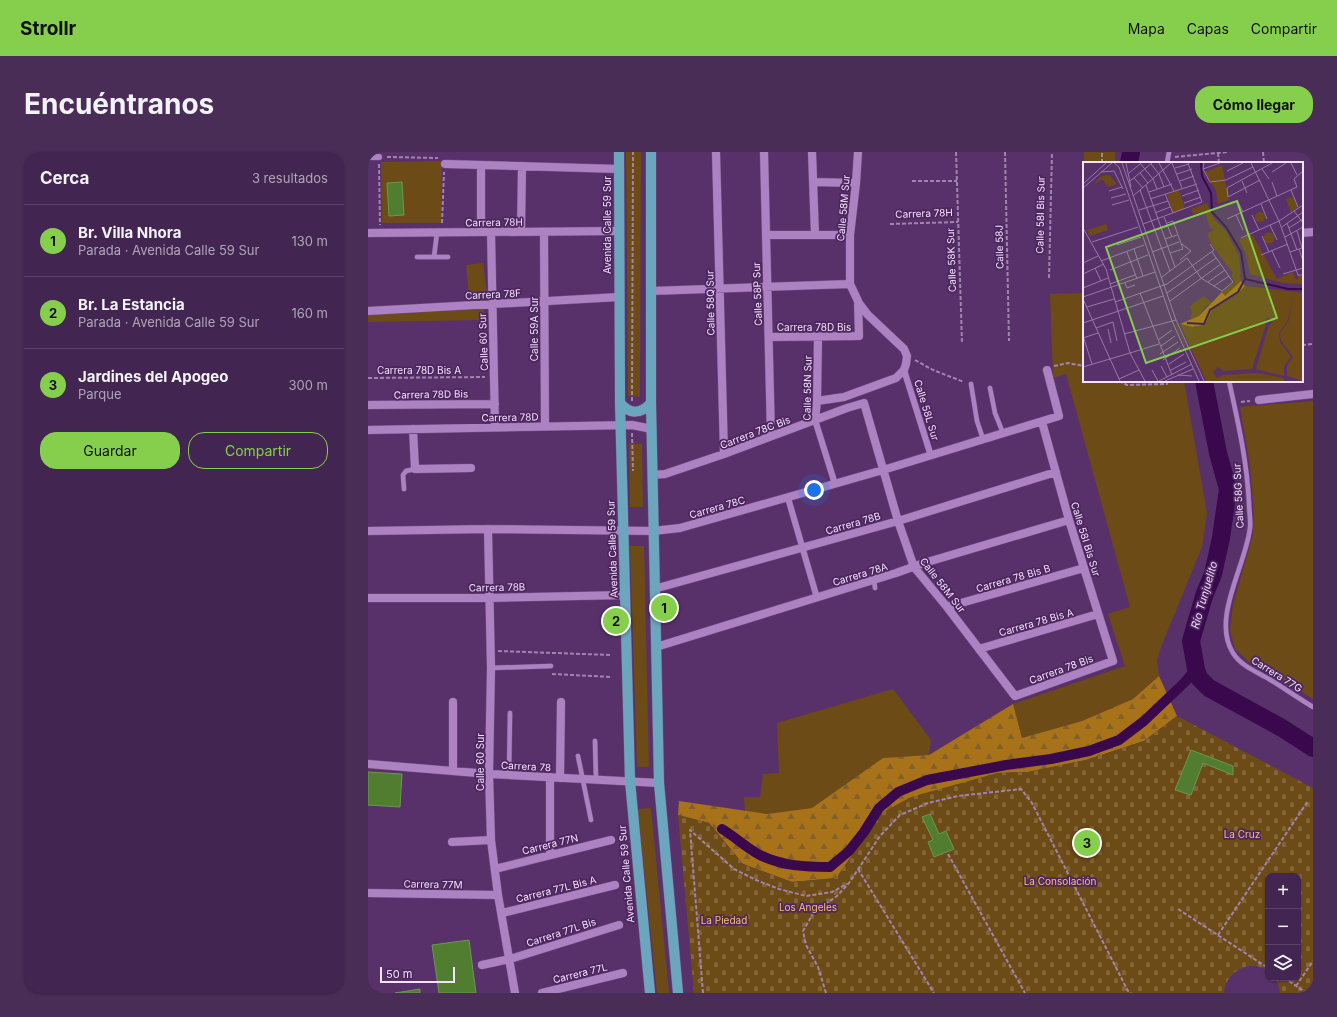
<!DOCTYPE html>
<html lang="es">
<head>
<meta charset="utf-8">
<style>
  :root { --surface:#422550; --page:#492d57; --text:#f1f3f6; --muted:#aea5b7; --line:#5a4267; --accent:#85cf4c }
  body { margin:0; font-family:Inter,sans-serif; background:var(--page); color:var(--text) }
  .controls { position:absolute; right:12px; bottom:12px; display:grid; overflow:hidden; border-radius:8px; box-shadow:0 1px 3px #0004 }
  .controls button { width:36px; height:36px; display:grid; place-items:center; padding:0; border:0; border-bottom:1px solid var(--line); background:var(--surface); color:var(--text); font:20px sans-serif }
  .scale { position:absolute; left:12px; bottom:10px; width:75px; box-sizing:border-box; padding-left:4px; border:2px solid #f4e2fd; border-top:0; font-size:11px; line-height:14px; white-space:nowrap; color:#f4e2fd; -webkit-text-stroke:3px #4d265f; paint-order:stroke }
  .you { position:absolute; left:446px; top:338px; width:14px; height:14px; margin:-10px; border:3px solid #fff; border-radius:50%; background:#1a73e8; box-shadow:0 0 0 6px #1a73e833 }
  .badge { display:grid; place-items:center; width:26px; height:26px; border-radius:50%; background:var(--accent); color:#111; font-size:13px; font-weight:700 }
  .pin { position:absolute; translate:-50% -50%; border:2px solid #fff; box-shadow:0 1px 4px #0006 }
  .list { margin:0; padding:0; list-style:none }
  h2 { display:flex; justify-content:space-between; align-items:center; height:52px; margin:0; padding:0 16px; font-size:17px }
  h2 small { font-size:13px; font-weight:400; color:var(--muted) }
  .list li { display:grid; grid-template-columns:26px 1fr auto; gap:12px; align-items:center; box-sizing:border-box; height:72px; padding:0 16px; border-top:1px solid var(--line) }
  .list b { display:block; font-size:15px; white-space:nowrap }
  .list p { margin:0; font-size:13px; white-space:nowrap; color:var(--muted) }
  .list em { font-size:13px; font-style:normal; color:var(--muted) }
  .actions { display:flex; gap:8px; padding:12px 16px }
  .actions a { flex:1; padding:9px 0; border:1px solid var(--accent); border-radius:16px; text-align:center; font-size:14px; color:var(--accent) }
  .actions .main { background:var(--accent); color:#111 }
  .icon { flex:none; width:22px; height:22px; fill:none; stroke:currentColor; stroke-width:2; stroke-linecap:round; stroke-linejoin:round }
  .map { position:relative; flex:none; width:945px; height:841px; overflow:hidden; border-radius:16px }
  header { display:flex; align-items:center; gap:24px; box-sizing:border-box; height:56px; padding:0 20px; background:var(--accent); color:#111 }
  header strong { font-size:19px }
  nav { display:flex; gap:22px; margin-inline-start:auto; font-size:14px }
  .intro { display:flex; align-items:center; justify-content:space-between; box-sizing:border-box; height:96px; padding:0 24px }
  h1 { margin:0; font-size:28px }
  .button { padding:10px 18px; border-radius:16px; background:var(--accent); color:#111; font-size:14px; font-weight:700 }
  main { display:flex; gap:24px; padding:0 24px }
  aside { flex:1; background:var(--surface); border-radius:16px; box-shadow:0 1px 3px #0004 }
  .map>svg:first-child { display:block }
</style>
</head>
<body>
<header>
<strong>Strollr</strong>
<nav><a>Mapa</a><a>Capas</a><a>Compartir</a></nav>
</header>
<div class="intro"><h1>Encuéntranos</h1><a class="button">Cómo llegar</a></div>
<main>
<aside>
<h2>Cerca<small>3 resultados</small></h2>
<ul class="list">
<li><span class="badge">1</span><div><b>Br. Villa Nhora</b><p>Parada · Avenida Calle 59 Sur</p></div><em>130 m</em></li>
<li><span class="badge">2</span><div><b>Br. La Estancia</b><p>Parada · Avenida Calle 59 Sur</p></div><em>160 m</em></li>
<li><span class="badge">3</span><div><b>Jardines del Apogeo</b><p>Parque</p></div><em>300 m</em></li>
</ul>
<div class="actions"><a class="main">Guardar</a><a>Compartir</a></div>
</aside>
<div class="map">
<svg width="945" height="841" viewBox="0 0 945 841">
  <defs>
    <pattern id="forest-firs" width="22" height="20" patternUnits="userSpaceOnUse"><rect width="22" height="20" fill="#a77218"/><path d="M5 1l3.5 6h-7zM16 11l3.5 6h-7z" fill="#81602d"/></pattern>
    <pattern id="cemetery-stones" width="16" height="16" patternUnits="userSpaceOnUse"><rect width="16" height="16" fill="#6d4b16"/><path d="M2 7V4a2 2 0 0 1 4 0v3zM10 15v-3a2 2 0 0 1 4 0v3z" fill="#826539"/></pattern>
  </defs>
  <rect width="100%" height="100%" fill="#58316a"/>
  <!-- green -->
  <path fill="#6d4b16" d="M258 0H273L272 245 260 244Z
    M716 0H747V11H716Z
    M74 9 73 71H14L13 10Z
    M115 111 119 143 101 145 98 113Z
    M716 141V229H816L839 361 834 395 793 495 789 509 791 524 765 547 714 569 654 586 645 552 757 514 740 462 762 455 698 222 685 226 682 142Z
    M116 157V168L0 170V163Z
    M945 249V547L915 528 881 510 867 497 862 478 865 453 885 383 886 360 882 313 872 255Z
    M261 291 274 292 275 355H262Z
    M262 394H276L281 615H269Z
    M525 537 563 588 561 603 515 606 444 656 399 662 377 660 376 645H392L395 622 411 621 409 571Z
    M283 656 301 841H289L270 657Z"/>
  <!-- forest -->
  <path fill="url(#forest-firs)" d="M791 524 809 564 776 589 718 608 660 620 629 621 513 661 469 726 424 730 375 712 341 671 310 663 311 649 399 662 444 656 515 606 561 603 645 552 654 586 714 569 765 547Z"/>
  <!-- cemetery -->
  <path fill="url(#cemetery-stones)" d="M809 564 945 636V841H912L910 831 907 826H930V724H900V819C882 806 857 820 856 841H326L310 663 341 671 375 712 424 730 468 726 513 661 543 645 629 621 660 620 718 608 776 589Z"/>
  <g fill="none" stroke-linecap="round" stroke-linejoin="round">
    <!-- canal -->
    <path stroke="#3a094d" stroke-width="10" d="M354 677C366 684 380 697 392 703 414 714 438 715 462 715L481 699 496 680 511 656 530 640 559 628 638 613 683 607 721 599 751 588 776 569 817 530 828 517"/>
    <!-- river -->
    <path stroke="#3a094d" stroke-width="18" d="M761 11 763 0
      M836 229 850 301 860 337 853 386 845 422 836 444 823 489 828 517 831 526 841 536 914 576 945 596"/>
  </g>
  <!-- building -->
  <path fill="#517d31" stroke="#6e9654" d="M34 30 36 63 21 64 19 31Z
    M823 598 865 614V623L835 611 823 643 807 638Z
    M0 620 34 622 32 655 0 653Z
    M562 662 571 682 578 679 586 697 566 705 560 690 565 688 554 665Z
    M101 788 108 841H71L64 793Z
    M52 837V841H27Z"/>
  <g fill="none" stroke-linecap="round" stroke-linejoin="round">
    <defs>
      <path id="service" d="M799 11 801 0
        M49 105H80
        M66 105 69 81
        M861 229C870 270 879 309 881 351 881 359 883 368 882 376 878 413 843 467 865 501 873 514 889 520 901 527 916 536 930 546 945 555
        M603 232 609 269 615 287
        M622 236 627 261 635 281
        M36 337 35 323 38 319 47 317
        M506 428 507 436
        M123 516 183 514
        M227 589 228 627
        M210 604 223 668
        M141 623 142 561"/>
      <path id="pedestrian" d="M0 5H11
        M536 218 563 304
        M447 268 467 332
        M420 346 449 446"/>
      <path id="minor" d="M348 0 356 302
        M396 0 403 284
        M444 0 447 83
        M77 12 251 17
        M445 30 488 31
        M113 80V13
        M123 80 127 275
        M153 80 154 14
        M176 80 177 274
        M0 81 251 79
        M934 81 945 80
        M398 83H482
        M283 139 482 132
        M0 159 251 145
        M401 185 491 184 490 149 482 132V83L488 31 490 0
        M891 248 945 242
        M449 249 476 245 528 226 536 218 538 212 539 204 536 197 500 163 490 150
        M0 253 127 252
        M447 268 449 249 450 185
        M45 277 47 317 103 316
        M0 278 264 273 284 277
        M284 323 297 322 356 302 479 256 496 251 530 369 546 415 579 455 647 544 745 509 701 368 674 270
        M120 377 123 516 121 622 123 688 130 743 147 841
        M0 379 120 377 285 379 312 376 515 318 691 264 679 218
        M286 437 530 369 688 320
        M0 446H121L257 443
        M579 455 716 416
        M288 495 528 421 556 411 701 368
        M611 497 730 462
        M85 550V619
        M0 612 121 622 291 631
        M182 625V703
        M192 626 193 550
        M84 690 123 688
        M127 717 243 688
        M0 741 130 743
        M134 761 247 733
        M114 813 142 807 251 773
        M174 841 255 821"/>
      <path id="primary" d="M251 0 252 251 262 629 282 841
        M283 0V251L291 631 310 841
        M252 251C262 263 273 262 283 251"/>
    </defs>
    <!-- service casing -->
    <use href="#service" stroke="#704f7f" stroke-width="5.5"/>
    <!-- pedestrian casing -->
    <use href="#pedestrian" stroke="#704f7f" stroke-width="7"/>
    <!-- minor casing -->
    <use href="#minor" stroke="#704f7f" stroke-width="9"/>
    <!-- primary casing -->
    <use href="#primary" stroke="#704f7f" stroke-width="11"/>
    <!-- path -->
    <path stroke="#a184af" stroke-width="2" stroke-dasharray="4 2" stroke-linecap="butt" d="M588 0 594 191
      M637 0 641 189
      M895 0 896 11
      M850 1 851 11
      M19 5 70 6
      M807 5 859 0
      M734 11V0
      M11 12 12 73
      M544 29H589
      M74 71 76 20
      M522 72 590 70
      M681 126 684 1
      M934 193 945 192
      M547 208 565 218 596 230
      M686 214 700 211 716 214
      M0 226 117 225
      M751 229 759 233 799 232V229
      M264 249 265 0
      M873 250 882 249
      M264 281 265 319
      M130 499 243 503
      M184 522 244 525
      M580 702 657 841
      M490 717 566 841
      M810 757 900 816
      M850 783 940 649
      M916 826 939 841
      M928 834 945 809
      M335 841 322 678 366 717 388 728 411 737 438 744 464 740 479 732
      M458 841 450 815 438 793 435 779 446 760 469 744 481 731 512 684 532 663 560 651 590 644 653 637 664 651 760 839 763 841"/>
    <!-- service -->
    <use href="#service" stroke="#ac82c2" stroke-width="4.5"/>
    <!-- pedestrian -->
    <use href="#pedestrian" stroke="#ac82c2" stroke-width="6"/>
    <!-- minor -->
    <use href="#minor" stroke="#ac82c2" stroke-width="8"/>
    <!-- primary -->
    <use href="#primary" stroke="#6ca5be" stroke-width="10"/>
  </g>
  <g text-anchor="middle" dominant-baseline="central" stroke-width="3.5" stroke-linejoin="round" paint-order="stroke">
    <!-- street labels -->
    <g font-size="10" fill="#f4e2fd" stroke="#4d265f">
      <text transform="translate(475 56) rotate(-85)">Calle 58M Sur</text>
      <text transform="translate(556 61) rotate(-2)">Carrera 78H</text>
      <text transform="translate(672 63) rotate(-89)">Calle 58I Bis Sur</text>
      <text transform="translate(126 70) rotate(-1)">Carrera 78H</text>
      <text transform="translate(239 73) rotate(-90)">Avenida Calle 59 Sur</text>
      <text transform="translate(631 95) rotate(-91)">Calle 58J</text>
      <text transform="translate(583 108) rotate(-92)">Calle 58K Sur</text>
      <text transform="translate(125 142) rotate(-3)">Carrera 78F</text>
      <text transform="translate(389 142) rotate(-92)">Calle 58P Sur</text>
      <text transform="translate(342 151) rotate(-91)">Calle 58Q Sur</text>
      <text x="446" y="175">Carrera 78D Bis</text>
      <text transform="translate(166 177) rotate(-90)">Calle 59A Sur</text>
      <text transform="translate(115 190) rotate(-92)">Calle 60 Sur</text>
      <text x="51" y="218">Carrera 78D Bis A</text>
      <text transform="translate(439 236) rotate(-89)">Calle 58N Sur</text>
      <text transform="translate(63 242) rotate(-1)">Carrera 78D Bis</text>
      <text transform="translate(559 258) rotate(73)">Calle 58L Sur</text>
      <text transform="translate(142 265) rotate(-1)">Carrera 78D</text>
      <text transform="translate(387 280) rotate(-21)">Carrera 78C Bis</text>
      <text transform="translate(870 344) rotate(-93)">Calle 58G Sur</text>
      <text transform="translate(349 355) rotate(-16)">Carrera 78C</text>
      <text transform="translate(485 371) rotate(-16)">Carrera 78B</text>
      <text transform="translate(718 387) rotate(73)">Calle 58I Bis Sur</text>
      <text transform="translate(244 397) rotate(-92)">Avenida Calle 59 Sur</text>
      <text transform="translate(492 422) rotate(-17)">Carrera 78A</text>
      <text transform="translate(645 426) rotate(-16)">Carrera 78 Bis B</text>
      <text transform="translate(575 433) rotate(52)">Calle 58M Sur</text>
      <text transform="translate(129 435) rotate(-1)">Carrera 78B</text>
      <text transform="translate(668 470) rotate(-16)">Carrera 78 Bis A</text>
      <text transform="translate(693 517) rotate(-20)">Carrera 78 Bis</text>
      <text transform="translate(909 522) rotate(32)">Carrera 77G</text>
      <text transform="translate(112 610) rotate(-90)">Calle 60 Sur</text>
      <text transform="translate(158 614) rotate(3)">Carrera 78</text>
      <text transform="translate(182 692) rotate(-14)">Carrera 77N</text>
      <text transform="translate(258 722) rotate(-95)">Avenida Calle 59 Sur</text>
      <text transform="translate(65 732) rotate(1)">Carrera 77M</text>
      <text transform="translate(188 737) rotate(-14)">Carrera 77L Bis A</text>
      <text transform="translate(193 780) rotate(-18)">Carrera 77L Bis</text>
      <text transform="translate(212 821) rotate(-14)">Carrera 77L</text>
    </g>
    <!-- park labels -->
    <g font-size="10" fill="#fac070" stroke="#4d265f">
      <text x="874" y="682">La Cruz</text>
      <text x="692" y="729">La Consolación</text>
      <text x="440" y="755">Los Angeles</text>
      <text x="356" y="768">La Piedad</text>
    </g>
    <!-- water labels -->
    <g font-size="11" font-style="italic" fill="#efd5fc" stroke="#4d265f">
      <text transform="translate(836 443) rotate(-74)">Río Tunjuelito</text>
    </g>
  </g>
  <!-- overview -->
  <g transform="translate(715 10)">
    <rect width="220" height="220" fill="#58316a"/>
    <path d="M139 3 146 38 135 42 133 29 122 10ZM23 13 27 14 34 22 25 25 19 17 10 24 17 15ZM96 28 102 47 90 51 84 33ZM210 35 215 45 208 50 203 37ZM124 41 131 57 143 69 156 94 158 119 142 135 139 130 152 120 148 113 150 111 129 83 124 72 132 67 127 66 122 50 110 52 108 47ZM172 55a5 5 0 1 1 10 0a5 5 0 1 1-10 0ZM23 62 25 68 7 74 4 68ZM180.5 76a5.5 5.5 0 1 1 11 0a5.5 5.5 0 1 1-11 0ZM169 72 194 117 210 110 213 118 215 117 214 113H220V122L200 121 167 112 163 92 156 78ZM121 134 129 141 123 144 116 154 107 158 109 151 107 144ZM93 162 120 219 92 163Z" fill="#6d4b16"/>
    <path d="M158 119 162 124 159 129 129 148 122 163 109 165 97 162 116 154 139 130 142 134Z" fill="#a77218"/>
    <path d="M162 124 220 131V219L204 214V204L210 195 198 179 197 171 206 158 210 134 205 158 196 171 197 180 208 195 201 204V214L173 207 186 163 190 160 186 155 182 157 183 162 169 207 140 209 135 205 130 210 134 216 140 213 174 211 200 216 202 219H123L97 162 109 165 122 163 129 148 151 135Z" fill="#6d4b16"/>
    <path fill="none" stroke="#3a094d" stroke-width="2" d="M118 1 119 14 128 31 129 50 143 65 158 90 162 117 205 127H220M104 161 121 162 127 148 155 130 162 117"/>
    <path fill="none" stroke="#9678a5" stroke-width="1" d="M31 1 36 5 89 159 116 219M39 1 93 158 121 219M43 1 48 25M57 1 70 17 74 27M76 1 91 29M89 1 99 26M121 1 120 7 127 20 143 18 170 5M168 1 196 59 215 113H220M208 1 214 13M68 2 76 12 81 25M92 6 106 2M120 7 137 1M179 7 186 17M144 9 160 1M18 10 31 9 40 27M189 10 203 1M46 11 57 2M57 11 65 21M94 12 109 7M51 16 60 26M177 18 145 35 144 26 189 1M47 19 69 1M97 19 111 14M159 19 164 31M189 20 194 34M0 22 23 1M63 23 92 105M0 26 29 1M57 28 87 109M208 28 215 45M26 29 39 25M66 30 89 22M82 32 90 51M50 34 88 1M99 34 116 28M28 36 43 32M67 37 114 22M154 38 160 50M101 41 118 35M178 42 184 57M29 43 46 38M56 48 85 39M211 49 220 61M72 51 87 45M153 53 160 68M169 53 176 68M81 55 89 75M144 57 214 25 211 17 220 9M84 61 90 59 100 87 87 91M204 61 214 88M60 62 119 40 105 1M187 63 194 78M199 65 220 50M0 66 23 107 47 191 62 219M206 66 220 57M179 74 186 90M202 75 220 65M158 76 196 59 220 43M82 77 94 73M9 80 55 65M34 83 58 75M51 87 60 114M216 87 220 99M189 89 197 106M44 90 54 117M69 90 96 80M207 90 219 86 214 69M178 93 205 82M97 98 108 89 99 82M18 99 61 83M0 101 15 94M12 106 18 119M27 108 65 93M0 112 21 102M200 112 220 106M79 115 104 96 118 116 139 129 150 120 129 90M125 120 142 108M42 121 44 126 52 123M27 122 52 113M131 124 146 114M0 126 25 116M57 131 89 213M84 131 133 96M0 135 72 110M0 137 37 219M87 139 138 102M32 140 84 122 131 88 127 82M4 145 31 137M0 161 80 134M13 166 30 160 34 179M25 167 28 181M41 172 93 158M0 174 9 202M0 176 15 171M75 178 89 168M78 184 92 174M47 191 76 182M77 192 95 180M80 198 97 186M86 202 101 192M78 204 84 215M0 205 47 191M69 208 75 219M88 208 103 200M95 213 109 214M36 217 56 208M76 219 109 202M82 219 110 207"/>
    <path fill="#85cf4c" fill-opacity="0.15" stroke="#85cf4c" stroke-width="2" d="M154 39 194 156 63 201 23 85Z"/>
    <rect width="220" height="220" fill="none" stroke="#f4e2fd" stroke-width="2"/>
  </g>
</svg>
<div class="controls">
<button>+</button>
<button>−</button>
<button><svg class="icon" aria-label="layers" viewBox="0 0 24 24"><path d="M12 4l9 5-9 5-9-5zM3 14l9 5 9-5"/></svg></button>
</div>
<div class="scale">50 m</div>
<div class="you"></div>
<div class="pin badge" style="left:296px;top:456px">1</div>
<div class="pin badge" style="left:248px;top:469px">2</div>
<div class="pin badge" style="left:719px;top:691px">3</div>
</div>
</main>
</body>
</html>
